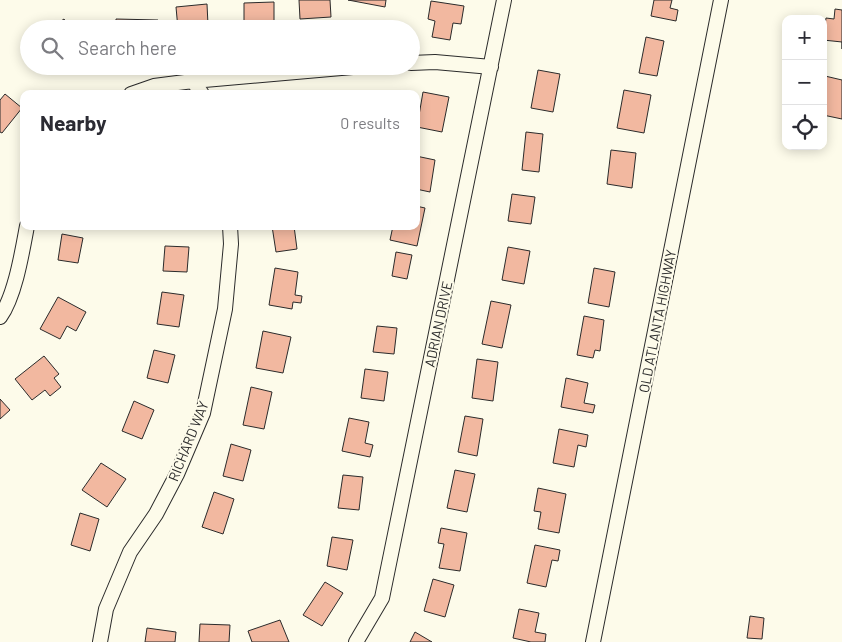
<!DOCTYPE html>
<html lang="en">
<head>
<meta charset="utf-8">
<style>
  :root { --surface:#fff; --page:#f7f7f7; --text:#2b2b33; --muted:#7c7c81; --line:#e1e1e2 }
  body { margin:0; font-family:Barlow,sans-serif; background:var(--page); color:var(--text) }
  .controls { position:absolute; right:15px; top:15px; display:grid; overflow:hidden; border-radius:10px; box-shadow:0 2px 12px #0003 }
  .controls button { width:45px; height:45px; display:grid; place-items:center; padding:0; border:0; border-bottom:1px solid var(--line); background:var(--surface); color:var(--text); font:25px sans-serif }
  .list { margin:0; padding:0; list-style:none }
  h2 { display:flex; justify-content:space-between; align-items:center; height:65px; margin:0; padding:0 20px; font-size:21px }
  h2 small { font-size:16px; font-weight:400; color:var(--muted) }
  .icon { flex:none; width:28px; height:28px; fill:none; stroke:currentColor; stroke-width:2; stroke-linecap:round; stroke-linejoin:round }
  .map { position:relative; flex:none; width:842px; height:642px; overflow:hidden }
  .search { position:absolute; background:var(--surface); box-shadow:0 2px 12px #0003; left:20px; top:20px; width:400px; height:55px; display:flex; align-items:center; gap:12px; box-sizing:border-box; padding:0 18px; border-radius:28px; color:var(--muted); font-size:19px }
  .panel { position:absolute; background:var(--surface); box-shadow:0 2px 12px #0003; left:20px; top:90px; width:400px; height:140px; border-radius:10px }
  .map>svg:first-child { display:block }
</style>
</head>
<body>
<div class="map">
<svg width="842" height="642" viewBox="0 0 842 642">
  <rect width="100%" height="100%" fill="#fdfbea"/>
  <!-- building -->
  <path fill="#f2b8a0" stroke="#2b2b2b" d="M299 0H330L331 17 300 19Z
    M348 0H386L385 7Z
    M654 0H672L670 8 678 10 676 21 651 16Z
    M431 1 464 6 461 24 453 23 450 40 432 37 435 21 428 19Z
    M274 2V25H253L254 29H244V3Z
    M207 4 208 25 178 29 176 7Z
    M835 9 842 10V49V42L823 40 826 18 834 19Z
    M64 19 71 29H49Z
    M116 19 158 20V29H116Z
    M646 37 664 41 657 76 639 73Z
    M538 70 560 74 553 112 531 108Z
    M825 76 842 80V119L823 115V86Z
    M624 90 651 95 644 133 617 128Z
    M423 92 449 97 442 132 417 127Z
    M5 94 22 108 2 133 0 132V100Z
    M526 132 543 134 539 172 522 170Z
    M611 150 636 153 632 188 607 184Z
    M416 156 435 160 430 192 416 189Z
    M512 194 535 197 531 224 508 221Z
    M416 206 425 208 417 246 390 240 393 226H416Z
    M272 226H294L297 249 276 252Z
    M62 234 83 238 78 263 58 260Z
    M165 246 189 247 187 272 163 271Z
    M508 247 530 251 524 284 502 280Z
    M396 252 412 255 407 279 392 276Z
    M275 268 298 272 295 295 302 296 301 303 293 302 292 309 269 305Z
    M594 268 615 272 609 307 588 303Z
    M162 292 184 295 179 327 157 324Z
    M58 297 86 312 76 331 67 326 60 339 40 329Z
    M491 301 511 305 502 348 482 344Z
    M584 316 604 320 600 351 595 350 593 358 577 355Z
    M377 326 397 328 394 354 373 352Z
    M263 331 291 337 283 373 256 368Z
    M154 350 175 355 168 383 147 378Z
    M44 356 59 374 54 378 61 387 50 396 45 390 32 400 15 379Z
    M477 359 498 362 493 401 472 398Z
    M365 369 388 372 384 401 361 398Z
    M566 378 588 383 584 403 595 405 593 413 561 407Z
    M251 387 272 392 264 429 243 425Z
    M0 399 10 410 0 419Z
    M134 401 154 410 142 439 122 431Z
    M465 416 483 419 477 456 458 452Z
    M349 418 369 422 365 443 373 445 370 457 342 451Z
    M559 429 588 435 586 447 578 445 574 467 553 463Z
    M231 444 251 450 243 481 223 476Z
    M101 463 126 479 107 507 82 490Z
    M455 470 475 474 467 512 447 508Z
    M343 475 363 477 359 510 338 508Z
    M538 488 566 494 559 533 538 529 541 512 534 511Z
    M214 492 234 499 223 534 202 527Z
    M80 513 99 519 90 551 71 545Z
    M441 528 467 533 460 571 439 568 444 544 438 543Z
    M332 537 353 540 347 570 327 566Z
    M535 545 560 550 558 561 552 560 546 587 527 583Z
    M433 579 454 585 445 617 424 611Z
    M325 582 343 593 322 626 303 615Z
    M519 609 539 613 535 632 546 634 545 642H531L513 638Z
    M750 616 764 618 762 639 747 638Z
    M280 620 289 642H252L248 631Z
    M200 624 230 625 229 642H199Z
    M147 628 176 632 175 642H145Z
    M415 632 432 642H410Z"/>
  <g fill="none" stroke-linecap="round" stroke-linejoin="round">
    <defs>
      <path id="minor" d="M411 63 435 62 491 67
        M193 81 202 94
        M131 94 154 86 193 81 364 66
        M0 317C15 296 22 253 27 226
        M100 642 106 609 130 552 156 514 177 474 203 413 225 309 231 244 230 226
        M356 642 382 598 504 0
        M593 642 721 0"/>
    </defs>
    <!-- minor casing -->
    <use href="#minor" stroke="#2b2b2b" stroke-width="16"/>
    <!-- minor -->
    <use href="#minor" stroke="#fdfbea" stroke-width="14"/>
  </g>
  <g text-anchor="middle" dominant-baseline="central" stroke-width="4" stroke-linejoin="round" paint-order="stroke">
    <!-- street labels -->
    <g font-size="14" fill="#2b2b2b" stroke="#fdfbea">
      <text transform="translate(657 321) rotate(-79)">OLD ATLANTA HIGHWAY</text>
      <text transform="translate(438 324) rotate(-78)">ADRIAN DRIVE</text>
      <text transform="translate(188 441) rotate(-68)">RICHARD WAY</text>
    </g>
  </g>
</svg>
<div class="controls">
<button>+</button>
<button>−</button>
<button><svg class="icon" aria-label="locate" viewBox="0 0 24 24"><circle cx="12" cy="12" r="6"/><path d="M12 2v4M12 18v4M2 12h4M18 12h4"/></svg></button>
</div>
<div class="search"><svg class="icon" aria-label="search" viewBox="0 0 24 24"><circle cx="10" cy="10" r="6"/><path d="M15 15l6 6"/></svg>Search here</div>
<section class="panel">
<h2>Nearby<small>0 results</small></h2>
<ul class="list">
</ul>
</section>
</div>
</body>
</html>
